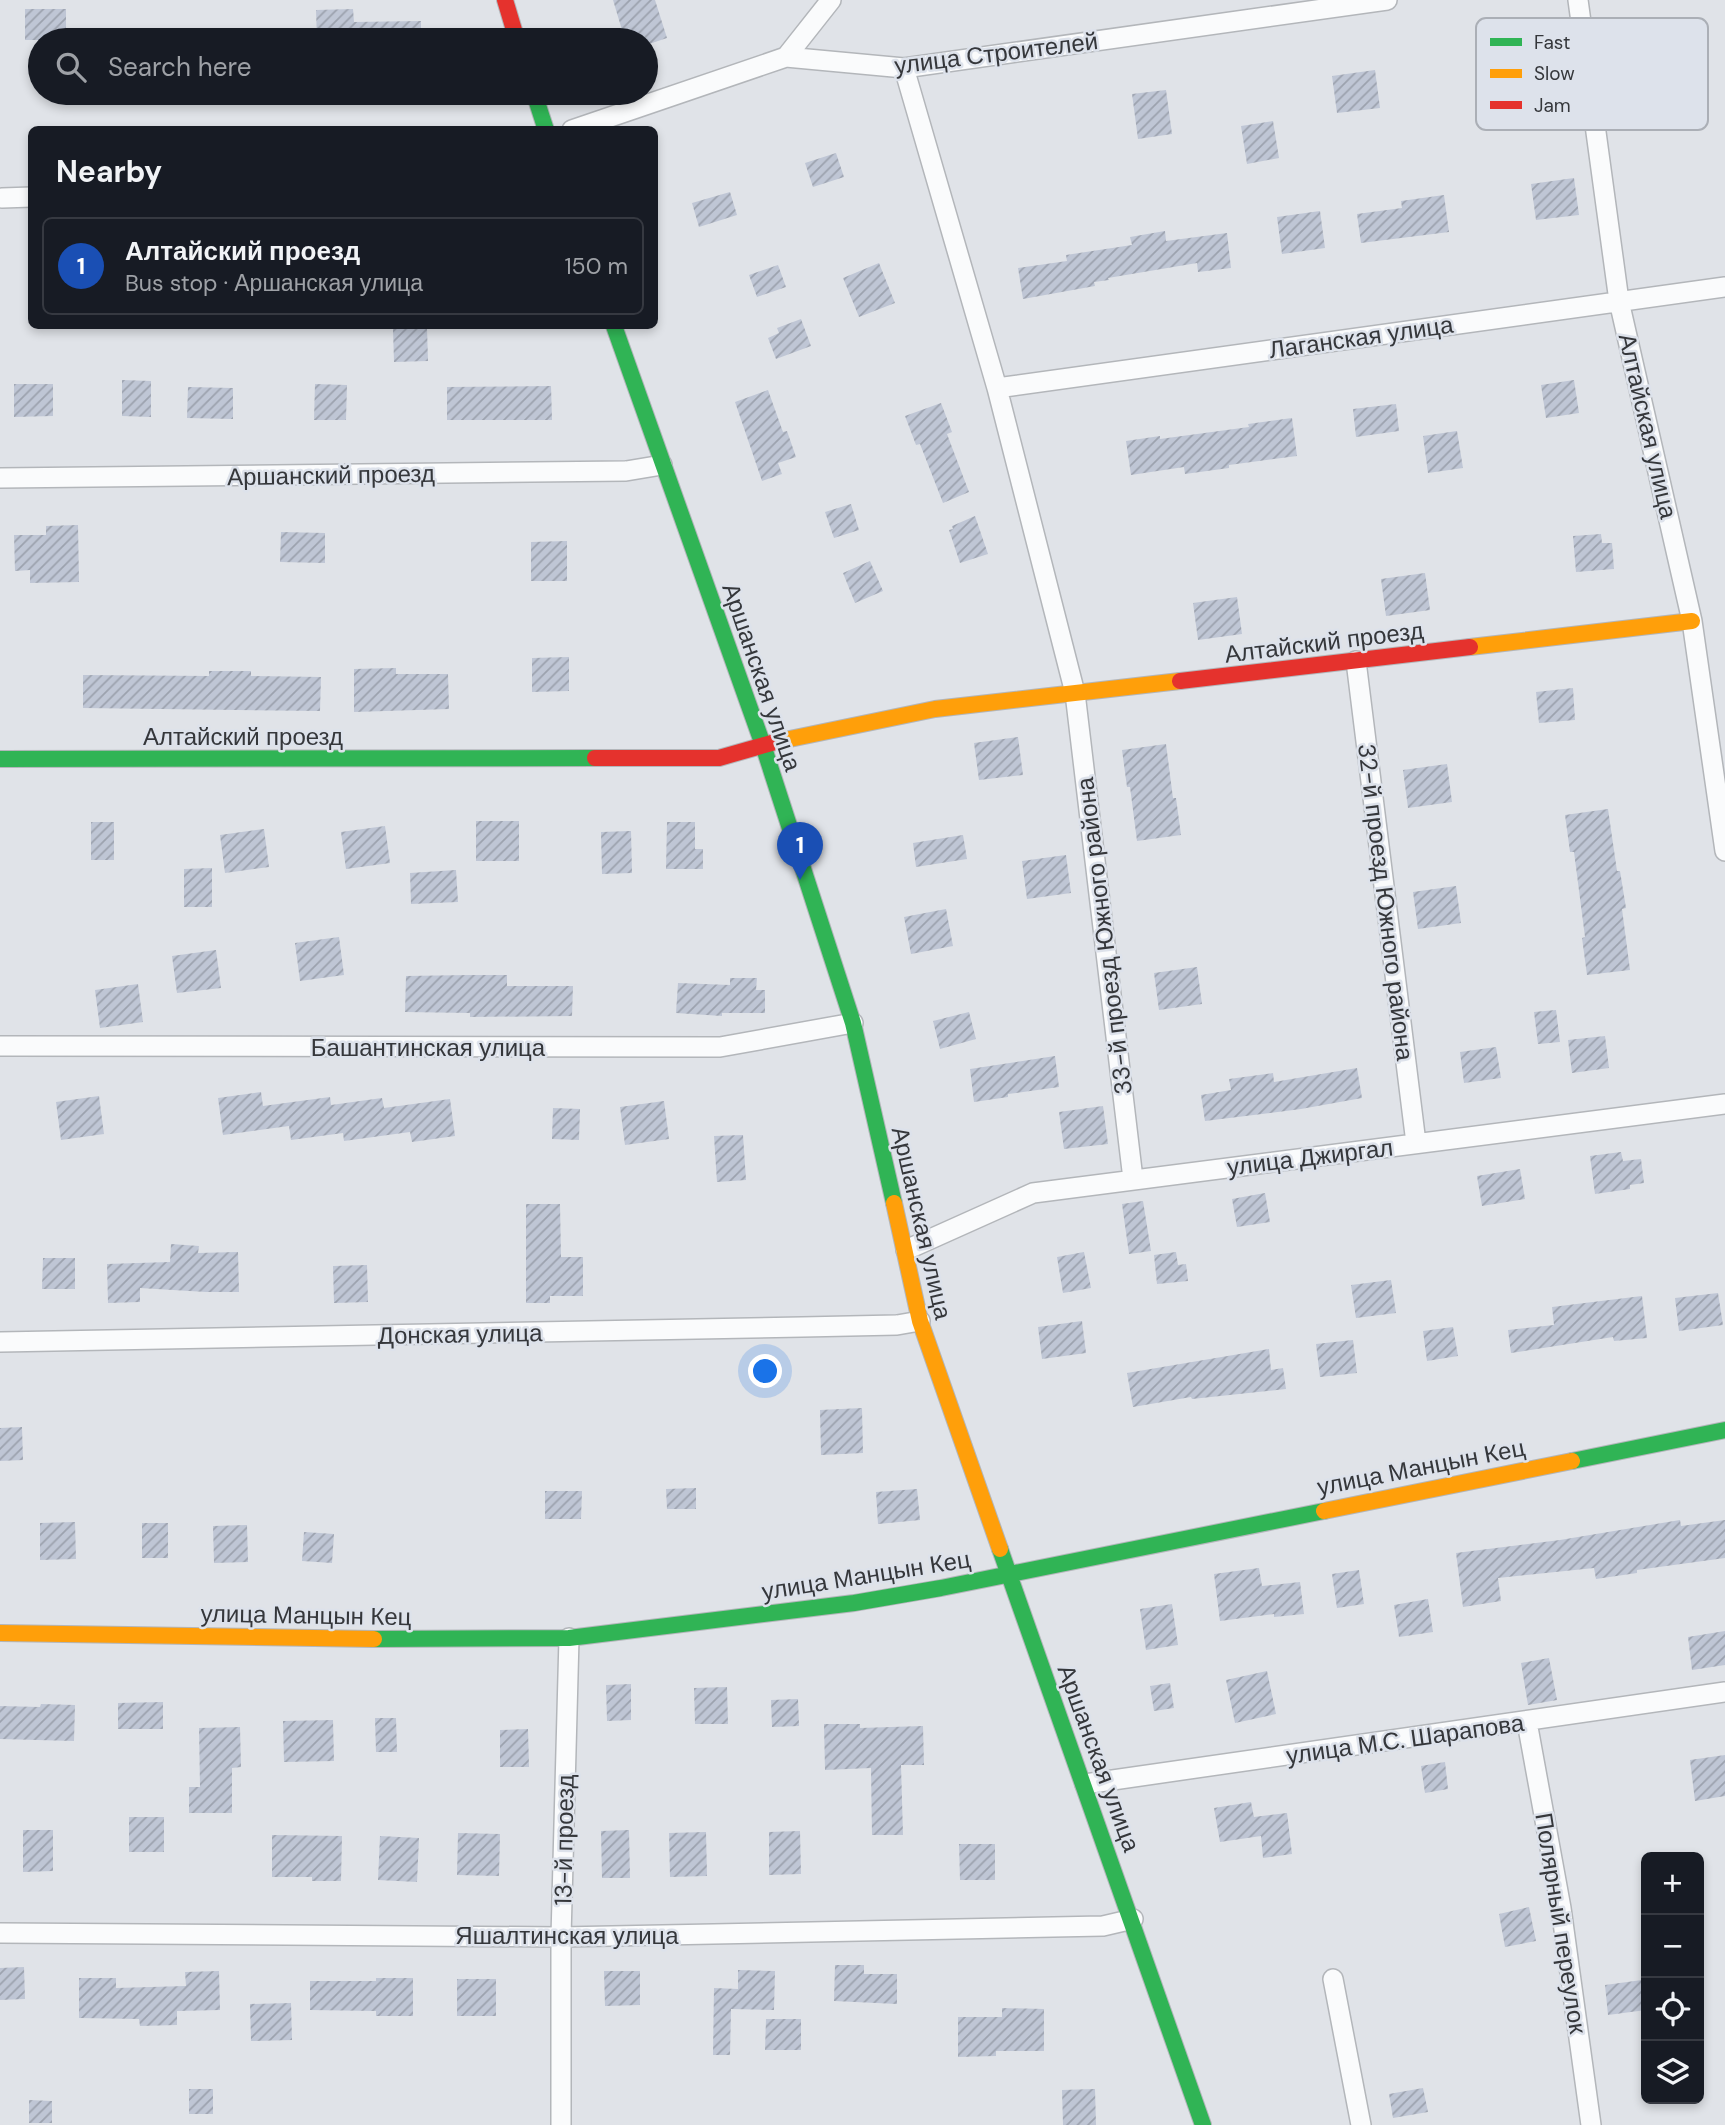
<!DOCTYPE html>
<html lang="en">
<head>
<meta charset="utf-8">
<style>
  :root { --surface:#171b24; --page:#20242c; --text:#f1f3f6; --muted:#9ea1a6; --line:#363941; --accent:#717378 }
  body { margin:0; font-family:"DM Sans",sans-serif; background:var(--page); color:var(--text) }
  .controls { position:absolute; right:21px; bottom:21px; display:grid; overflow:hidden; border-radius:10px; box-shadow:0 4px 10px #0003 }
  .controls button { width:63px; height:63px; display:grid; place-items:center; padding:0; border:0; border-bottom:2px solid var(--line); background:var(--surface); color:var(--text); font:35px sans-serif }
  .you { position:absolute; left:766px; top:1372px; width:24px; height:24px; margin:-18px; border:5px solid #fff; border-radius:50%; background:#1a73e8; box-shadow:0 0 0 10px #1a73e833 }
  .badge { display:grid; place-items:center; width:46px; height:46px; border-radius:50%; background:var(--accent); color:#fff; font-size:23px; font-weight:700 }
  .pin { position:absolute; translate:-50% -58px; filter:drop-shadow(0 2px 4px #0008) }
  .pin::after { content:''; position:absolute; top:37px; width:24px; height:21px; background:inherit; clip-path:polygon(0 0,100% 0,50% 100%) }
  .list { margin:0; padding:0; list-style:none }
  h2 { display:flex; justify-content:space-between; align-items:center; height:91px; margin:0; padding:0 28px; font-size:30px }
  h2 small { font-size:23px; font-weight:400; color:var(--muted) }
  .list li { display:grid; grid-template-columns:46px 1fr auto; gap:21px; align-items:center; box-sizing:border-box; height:98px; margin:0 14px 14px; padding:0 14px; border:2px solid var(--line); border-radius:10px }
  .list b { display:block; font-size:26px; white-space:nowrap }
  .list p { margin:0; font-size:23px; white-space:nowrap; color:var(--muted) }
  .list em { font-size:23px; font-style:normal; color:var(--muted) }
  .icon { flex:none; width:38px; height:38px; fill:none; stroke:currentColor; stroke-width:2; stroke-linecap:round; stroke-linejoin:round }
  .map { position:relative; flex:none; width:1725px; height:2125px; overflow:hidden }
  .search { position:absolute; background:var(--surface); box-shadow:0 4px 10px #0003; left:28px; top:28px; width:630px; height:77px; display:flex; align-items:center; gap:18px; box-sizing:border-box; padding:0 24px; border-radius:38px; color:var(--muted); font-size:26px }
  .panel { position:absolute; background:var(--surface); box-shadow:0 4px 10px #0003; left:28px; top:126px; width:630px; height:203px; border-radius:10px }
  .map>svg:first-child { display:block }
</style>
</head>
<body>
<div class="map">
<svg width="1725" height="2125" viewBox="0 0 1725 2125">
  <defs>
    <pattern id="building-hatch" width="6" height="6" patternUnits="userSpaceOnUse" patternTransform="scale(1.75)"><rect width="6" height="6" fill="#bfc6d5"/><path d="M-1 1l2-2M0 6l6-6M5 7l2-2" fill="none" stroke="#9ca2ae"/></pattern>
  </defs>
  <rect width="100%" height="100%" fill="#e0e3e8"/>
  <!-- building -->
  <path fill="url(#building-hatch)" d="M613 0H655L667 38 646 45V40H625Z
    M25 9H66V40H25Z
    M353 9 354 22 421 21V40H317L316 10Z
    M1375 70 1380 108 1337 113 1332 76Z
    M1166 90 1172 134 1138 139 1132 94Z
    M1273 121 1279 158 1247 164 1241 126Z
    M836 153 844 177 813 187 805 163Z
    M1574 178 1579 215 1536 220 1531 184Z
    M730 192 737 215 699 227 692 203Z
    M1444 195 1449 232 1361 243 1357 214 1402 208 1401 201Z
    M1320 211 1325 248 1282 254 1277 217Z
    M1165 231 1166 241 1227 233 1231 268 1198 272 1197 263 1108 278 1109 280 1094 282 1095 286 1023 299 1018 268 1067 261 1066 255 1132 245 1130 237Z
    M879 263 895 303 859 317 843 278Z
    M778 265 786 287 757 297 749 275Z
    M801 319 811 346 776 359 768 338 779 333 777 328Z
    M427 328 428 361 394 362 393 329Z
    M122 380 151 381V417L122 416Z
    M1574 380 1579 413 1546 418 1541 385Z
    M14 384H53V416L14 417Z
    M315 384 347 385 346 420H314Z
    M551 386 552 420H447V387Z
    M188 387 233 388V419L187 418Z
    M768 390 783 432 787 431 796 457 778 463 782 474 762 481 735 402Z
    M941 403 952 432 947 434 969 492 943 503 920 444 916 445 905 416Z
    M1396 404 1399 431 1356 437 1353 409Z
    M1292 418 1297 456 1229 465V468L1185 474 1184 467 1131 475 1126 441 1160 436V439L1249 427 1248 424Z
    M1457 431 1463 468 1428 473 1423 436Z
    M851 504 859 530 834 538 825 512Z
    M975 516 988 554 960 563 949 530 953 529 952 526Z
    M78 525 79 582 30 583V570L15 571 14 535H46V526Z
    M281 532 325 533V563L280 562Z
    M1601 534 1602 543H1612L1614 569 1576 572 1573 536Z
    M567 541V581H531V542Z
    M870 561 883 591 855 603 843 573Z
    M1425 573 1430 610 1386 616 1381 579Z
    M1237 597 1242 634 1198 640 1193 603Z
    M569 657V691L532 692V658Z
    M396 668V674H448L449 709 354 712V669Z
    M209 671H251V676L321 677 320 711 83 708V675L209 676Z
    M1573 688 1575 720 1539 723 1536 692Z
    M1018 737 1023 775 979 780 974 743Z
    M1166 744 1173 798H1176L1181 835 1137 841 1130 787H1127L1122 750Z
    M1447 764 1452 802 1408 808 1403 770Z
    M1608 809 1617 871H1620L1626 908 1622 909 1630 970 1587 975 1582 938 1585 937 1574 852H1570L1565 815Z
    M476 821H519V861H476Z
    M91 822H114V860H91Z
    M667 822H695V849H703V869H666Z
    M385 826 390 863 346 869 341 832Z
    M264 829 269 867 225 873 220 835Z
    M631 831 632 873 602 874 601 832Z
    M963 835 967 859 916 867 913 843Z
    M1066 855 1071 893 1027 899 1022 861Z
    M212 868V907H184V869Z
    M456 870 458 902 411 904 410 873Z
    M1456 886 1461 923 1418 929 1413 892Z
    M946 909 953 946 911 954 904 917Z
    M339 937 344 975 300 981 295 943Z
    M216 950 221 988 177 993 172 956Z
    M1197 967 1202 1004 1159 1010 1154 973Z
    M469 975H507V986H573L572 1016 470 1017V1013L405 1012 406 976Z
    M730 978H757L756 990H765V1013H722V1016L676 1013 678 983 730 985Z
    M138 984 143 1022 100 1028 95 990Z
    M1556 1010 1560 1042 1538 1044 1534 1012Z
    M969 1012 976 1039 940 1049 933 1021Z
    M1605 1036 1609 1068 1572 1073 1568 1040Z
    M1496 1047 1501 1078 1464 1083 1460 1052Z
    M1055 1056 1059 1087 1008 1094V1097L974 1102 970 1069Z
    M1357 1068 1362 1098 1301 1109 1205 1121 1201 1095 1231 1090 1229 1079 1273 1073 1274 1082Z
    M261 1092 263 1106 330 1097 331 1105 382 1098 384 1108 450 1099 455 1136 412 1142 410 1132 344 1141 343 1133 291 1140 289 1126 223 1135 218 1098Z
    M99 1096 104 1134 61 1140 56 1102Z
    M664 1101 669 1139 625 1145 620 1107Z
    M1103 1106 1108 1144 1064 1149 1059 1112Z
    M553 1108 580 1109 579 1140 552 1139Z
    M743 1135 746 1180 717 1182 714 1136Z
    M1621 1152 1623 1161 1641 1159 1644 1183 1630 1185V1189L1595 1194 1590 1156Z
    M1520 1169 1525 1199 1482 1206 1477 1176Z
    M1265 1193 1270 1222 1237 1227 1232 1199Z
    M1143 1201 1151 1251 1129 1254 1122 1204Z
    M526 1204H560L561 1257H583V1296H550V1303H526Z
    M171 1244 199 1246 198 1253 238 1252 239 1292H206L140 1288V1302L108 1303 107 1264 170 1262Z
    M1084 1252 1091 1288 1063 1293 1057 1257Z
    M1176 1252 1178 1265 1186 1264 1188 1281 1157 1284 1154 1255Z
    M43 1258H75V1289H42Z
    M367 1265 368 1302 334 1303 333 1266Z
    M1391 1280 1396 1313 1356 1318 1351 1285Z
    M1718 1293 1723 1325 1679 1331 1675 1298Z
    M1642 1296 1647 1338 1614 1341 1613 1337 1511 1353 1508 1330 1554 1325 1552 1307Z
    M1082 1321 1086 1353 1042 1359 1038 1327Z
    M1453 1327 1458 1356 1427 1361 1423 1331Z
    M1353 1340 1357 1373 1320 1377 1316 1344Z
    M1269 1349 1271 1370 1283 1368 1286 1389 1192 1399 1191 1397 1133 1407 1127 1373Z
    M862 1408 863 1453 821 1455 820 1410Z
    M22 1427 23 1460 0 1461V1428Z
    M696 1488V1509H667L666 1489Z
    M917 1489 920 1520 878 1524 876 1492Z
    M545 1491H582L581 1519H545Z
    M1680 1520 1681 1526 1725 1520V1558L1637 1570V1573L1596 1579 1594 1568 1498 1578 1501 1601 1463 1607 1456 1553 1560 1540Z
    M75 1522 76 1559 40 1560V1523Z
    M142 1523H168V1558H142Z
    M247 1525 248 1562 214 1563 213 1526Z
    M304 1532 334 1534 332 1563 302 1561Z
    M1259 1568 1262 1586 1300 1582 1304 1614 1274 1617V1614L1220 1621 1214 1574Z
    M1359 1570 1364 1604 1337 1608 1332 1574Z
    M1428 1599 1433 1632 1399 1637 1394 1605Z
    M1172 1604 1178 1645 1146 1650 1140 1609Z
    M1725 1631V1665L1692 1670 1688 1637Z
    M1549 1658 1557 1700 1528 1705 1521 1663Z
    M1267 1671 1276 1714 1235 1723 1226 1680Z
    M1170 1683 1174 1708 1154 1711 1150 1686Z
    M631 1684V1720L607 1721 606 1685Z
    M727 1687 728 1724H695L694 1688Z
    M798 1699 799 1726 772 1727 771 1700Z
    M163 1702V1729H118V1703Z
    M41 1704 75 1705 74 1741 0 1739V1706L40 1707Z
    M375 1718H396L397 1752H376Z
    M333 1720 334 1761 284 1762 283 1721Z
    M824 1724H860V1728L923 1726 924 1765H901L903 1835H872L871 1768 825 1770Z
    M240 1727 241 1767 232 1768V1813H189V1787H200L199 1728Z
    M528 1729 529 1767H500V1730Z
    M1725 1755V1796L1695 1801 1690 1760Z
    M1445 1762 1448 1789 1425 1793 1421 1766Z
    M1251 1802 1254 1817 1287 1813 1292 1854 1263 1858 1261 1836 1220 1842 1214 1808Z
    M129 1817H164V1852H129Z
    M23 1830H53V1871L23 1872Z
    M629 1830 630 1878H602L601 1831Z
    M800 1831 801 1874 769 1875V1832Z
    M706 1832 707 1876 670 1877 669 1833Z
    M458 1833 500 1834 499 1876 457 1875Z
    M272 1835 342 1836 341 1881H312V1877H272Z
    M380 1836 419 1838 417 1882 378 1880Z
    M959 1844H995V1880H960Z
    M1529 1907 1536 1941 1505 1947 1499 1914Z
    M835 1965H864V1974H897V2004L834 2001Z
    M24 1967 25 1999 0 2000V1968Z
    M738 1970 775 1971 774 2010 731 2009 730 2055H713L714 1988 738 1989Z
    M219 1971 220 2010 177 2011V2025L140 2026 139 2019 79 2018V1978H116V1988L186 1986 185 1972Z
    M604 1971H640V2005L605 2006Z
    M376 1978H413V2016H376V2011L310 2010V1981H376Z
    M457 1979H496V2016H457Z
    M1642 1980 1646 2010 1608 2015 1605 1985Z
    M291 2003 292 2040 251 2041 250 2004Z
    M1002 2008 1044 2009V2051H996V2056L958 2057V2017H1002Z
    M766 2019H801V2050H765Z
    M1423 2088 1428 2112 1393 2118 1389 2094Z
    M189 2089H213V2114H189Z
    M1095 2089 1096 2125H1063L1062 2090Z
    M29 2100 52 2101V2123H29Z"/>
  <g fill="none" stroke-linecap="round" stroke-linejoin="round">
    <defs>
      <path id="street" d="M1578 0 1619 301 1692 621 1725 851
        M786 57 831 0
        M904 68 997 388 1075 693 1133 1179
        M572 130 786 57 904 68 1387 0
        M2 198 32 197
        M997 388 1725 287
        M0 478 626 471 662 465
        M1356 661 1416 1143
        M0 1046 720 1047 853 1023
        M906 1250 1033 1193 1725 1104
        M0 1342 802 1327 897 1325 920 1321
        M1527 1722 1561 1908 1591 2125
        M1085 1784 1725 1692
        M0 1933 561 1937 1103 1926 1133 1919
        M1333 1979 1361 2125
        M561 2125V1937L569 1638"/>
      <path id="fast" d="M534 93 546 130
        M614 326 763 745 853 1023 894 1203
        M0 759 595 758
        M1572 1461 1725 1430
        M1000 1549 1203 2125
        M374 1639 569 1638 854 1603 941 1588 1324 1511"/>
      <path id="slow" d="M1470 647 1692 621
        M775 742 935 709 1180 681
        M894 1203 920 1321 1000 1549
        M1324 1511 1572 1461
        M0 1633 374 1639"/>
      <path id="jam" d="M505 0 517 40
        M1180 681 1470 647
        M595 758H719L775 742"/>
    </defs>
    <!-- street casing -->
    <use href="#street" stroke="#b3b6ba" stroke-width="22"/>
    <!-- fast casing -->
    <use href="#fast" stroke="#b3b6ba" stroke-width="18"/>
    <!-- slow casing -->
    <use href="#slow" stroke="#b3b6ba" stroke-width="18"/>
    <!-- jam casing -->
    <use href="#jam" stroke="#b3b6ba" stroke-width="18"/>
    <!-- street -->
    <use href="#street" stroke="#fafbfc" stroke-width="19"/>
    <!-- fast -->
    <use href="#fast" stroke="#30b455" stroke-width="16"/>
    <!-- slow -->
    <use href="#slow" stroke="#ff9f0a" stroke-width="16"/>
    <!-- jam -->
    <use href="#jam" stroke="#e5322d" stroke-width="16"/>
  </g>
  <g text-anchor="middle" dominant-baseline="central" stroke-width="5" stroke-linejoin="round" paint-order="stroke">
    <!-- street labels -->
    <g font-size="24" fill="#35373b" stroke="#dde2eb">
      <text transform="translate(996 53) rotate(-7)">улица Строителей</text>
      <text transform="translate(1361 337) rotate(-8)">Лаганская улица</text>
      <text transform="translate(1648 426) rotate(77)">Алтайская улица</text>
      <text transform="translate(331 475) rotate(-1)">Аршанский проезд</text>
      <text transform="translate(1324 642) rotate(-7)">Алтайский проезд</text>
      <text transform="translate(762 677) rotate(71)">Аршанская улица</text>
      <text x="243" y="736">Алтайский проезд</text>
      <text transform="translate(1386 902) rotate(83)">32-й проезд Южного района</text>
      <text transform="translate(1104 936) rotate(-97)">33-й проезд Южного района</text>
      <text x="428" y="1047">Башантинская улица</text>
      <text transform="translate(1310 1157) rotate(-7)">улица Джиргал</text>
      <text transform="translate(922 1223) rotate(77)">Аршанская улица</text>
      <text transform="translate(460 1334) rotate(-1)">Донская улица</text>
      <text transform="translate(1421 1467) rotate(-11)">улица Манцын Кец</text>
      <text transform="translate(866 1575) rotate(-9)">улица Манцын Кец</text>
      <text transform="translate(306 1615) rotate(1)">улица Манцын Кец</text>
      <text transform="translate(1405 1739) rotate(-8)">улица М.С. Шарапова</text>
      <text transform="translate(1099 1758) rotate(70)">Аршанская улица</text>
      <text transform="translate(564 1840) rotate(-89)">13-й проезд</text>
      <text transform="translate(1561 1923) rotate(81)">Полярный переулок</text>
      <text x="567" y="1935">Яшалтинская улица</text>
    </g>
  </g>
  <!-- legend -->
  <rect x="1476" y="18" width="232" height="112" rx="10" fill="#dde2eb" stroke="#abafb6" stroke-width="2"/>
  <rect x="1490" y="38" width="32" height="8" fill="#30b455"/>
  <rect x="1490" y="69" width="32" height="9" fill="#ff9f0a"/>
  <rect x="1490" y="101" width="32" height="8" fill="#e5322d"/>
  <g font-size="19" fill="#35373b">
    <text x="1534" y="49">Fast</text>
    <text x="1534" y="80">Slow</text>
    <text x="1534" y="112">Jam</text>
  </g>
</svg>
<div class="controls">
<button>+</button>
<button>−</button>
<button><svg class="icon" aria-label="locate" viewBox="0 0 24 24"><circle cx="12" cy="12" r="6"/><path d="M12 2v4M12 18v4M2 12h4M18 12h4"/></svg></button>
<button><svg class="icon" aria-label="layers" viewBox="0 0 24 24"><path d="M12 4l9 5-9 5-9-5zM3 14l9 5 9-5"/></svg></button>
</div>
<div class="you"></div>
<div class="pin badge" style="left:800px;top:880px;background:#1a4fb4">1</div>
<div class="search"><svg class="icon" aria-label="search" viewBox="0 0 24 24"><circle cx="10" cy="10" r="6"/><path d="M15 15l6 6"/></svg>Search here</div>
<section class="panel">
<h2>Nearby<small></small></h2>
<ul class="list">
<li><span class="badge" style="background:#1a4fb4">1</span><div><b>Алтайский проезд</b><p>Bus stop · Аршанская улица</p></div><em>150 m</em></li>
</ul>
</section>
</div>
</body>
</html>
